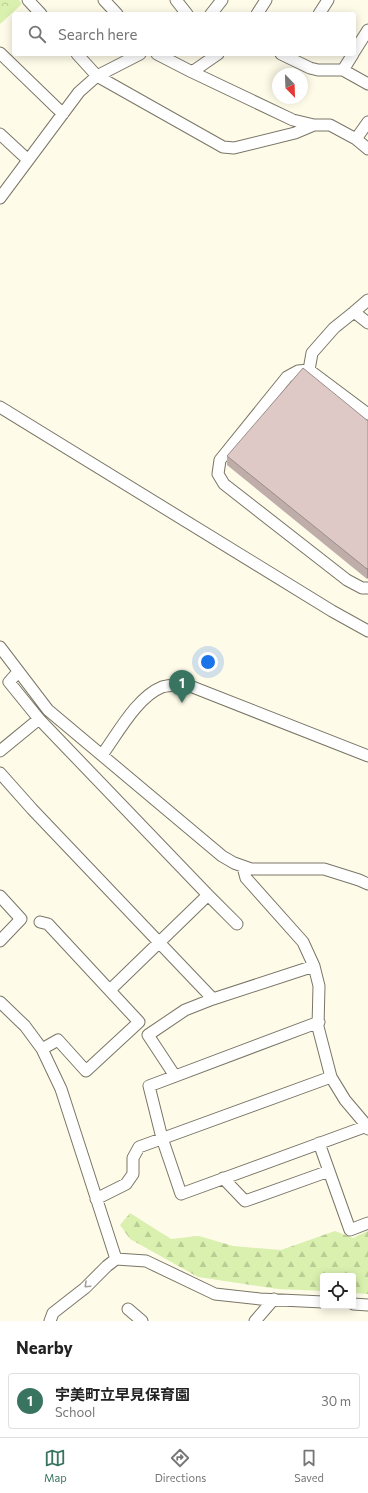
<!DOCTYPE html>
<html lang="en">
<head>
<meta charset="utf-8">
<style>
  :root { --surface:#fff; --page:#f6f6f6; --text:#222; --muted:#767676; --line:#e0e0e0; --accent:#38745f }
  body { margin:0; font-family:Commissioner,"Noto Sans JP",sans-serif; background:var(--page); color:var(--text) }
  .controls { position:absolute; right:12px; bottom:12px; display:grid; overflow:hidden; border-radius:4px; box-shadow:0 2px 10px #0003 }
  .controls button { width:36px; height:36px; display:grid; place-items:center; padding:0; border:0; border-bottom:1px solid var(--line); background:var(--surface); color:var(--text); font:20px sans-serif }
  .compass { position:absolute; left:272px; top:68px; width:36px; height:36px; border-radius:50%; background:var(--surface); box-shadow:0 2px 10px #0003; rotate:157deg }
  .you { position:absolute; left:208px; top:662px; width:14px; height:14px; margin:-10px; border:3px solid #fff; border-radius:50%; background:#1a73e8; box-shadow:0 0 0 6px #1a73e833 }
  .badge { display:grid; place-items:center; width:26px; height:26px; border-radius:50%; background:var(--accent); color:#fff; font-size:13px; font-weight:700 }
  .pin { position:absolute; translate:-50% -33px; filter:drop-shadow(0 1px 2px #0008) }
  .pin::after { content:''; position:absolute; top:21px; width:14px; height:12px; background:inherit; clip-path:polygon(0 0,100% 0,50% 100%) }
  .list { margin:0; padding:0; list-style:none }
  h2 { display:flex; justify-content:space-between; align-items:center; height:52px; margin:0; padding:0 16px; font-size:17px }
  h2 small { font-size:13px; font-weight:400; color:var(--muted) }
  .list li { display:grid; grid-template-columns:26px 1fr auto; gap:12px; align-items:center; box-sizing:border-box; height:56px; margin:0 8px 8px; padding:0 8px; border:1px solid var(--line); border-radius:4px }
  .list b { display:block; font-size:15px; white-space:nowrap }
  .list p { margin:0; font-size:13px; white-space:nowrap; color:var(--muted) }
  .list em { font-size:13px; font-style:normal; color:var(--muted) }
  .icon { flex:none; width:22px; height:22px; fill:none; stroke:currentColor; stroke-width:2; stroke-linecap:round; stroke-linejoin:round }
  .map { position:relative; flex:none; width:368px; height:1321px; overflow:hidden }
  .search { position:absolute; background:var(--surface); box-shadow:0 2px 10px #0003; left:12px; right:12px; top:12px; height:44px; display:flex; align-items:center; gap:10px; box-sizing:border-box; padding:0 14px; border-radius:4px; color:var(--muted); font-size:15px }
  .sheet { height:116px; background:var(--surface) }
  nav { display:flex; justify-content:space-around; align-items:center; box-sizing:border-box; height:56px; border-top:1px solid var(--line); background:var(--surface); font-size:11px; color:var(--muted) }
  nav a { display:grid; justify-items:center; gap:2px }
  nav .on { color:var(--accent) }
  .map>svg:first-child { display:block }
</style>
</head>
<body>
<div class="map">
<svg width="368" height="1321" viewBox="0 0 368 1321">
  <defs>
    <pattern id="forest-firs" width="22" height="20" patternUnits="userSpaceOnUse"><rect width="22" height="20" fill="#d9f0af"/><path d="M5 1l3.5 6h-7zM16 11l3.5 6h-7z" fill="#b9cd95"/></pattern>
    <pattern id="park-crowns" width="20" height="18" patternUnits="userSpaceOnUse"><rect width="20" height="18" fill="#d9f0af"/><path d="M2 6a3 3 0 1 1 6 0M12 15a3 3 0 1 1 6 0" fill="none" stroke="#b9cd95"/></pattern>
  </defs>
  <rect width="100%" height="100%" fill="#fffbe9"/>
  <!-- forest -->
  <path fill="url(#forest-firs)" d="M130 1213 171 1239 199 1236 233 1246 281 1250 335 1231 353 1238 368 1231V1294L353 1293V1276H323V1291L278 1289 198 1277 130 1239 120 1225Z"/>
  <!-- park -->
  <path fill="url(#park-crowns)" d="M0 0H19L22 4 0 24Z"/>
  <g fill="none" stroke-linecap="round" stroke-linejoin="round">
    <defs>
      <path id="minor" d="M28 0 41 14
        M104 0 117 14
        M176 0 187 14
        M211 14 222 0
        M257 14 266 0
        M319 14 328 0
        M354 52 368 30
        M0 53 63 114
        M77 54 97 76 223 147 234 148 295 133 314 125H330L356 139 368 149
        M157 54 192 72 218 54
        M281 54 310 68 318 70H343L368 84
        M343 70 353 54
        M192 72 293 120 314 125
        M0 134 28 160
        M356 139 368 122
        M0 198 79 92 97 76 140 54
        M354 312 368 300
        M309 370 312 353 334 328 354 312 368 323
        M0 407 332 611 368 631
        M368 414 309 370 298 371 287 377 220 460 218 474 224 484 347 580 362 588H368
        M0 647 48 710 222 856 234 863 251 869H324L359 880 368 884
        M39 719 208 895 237 924
        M0 751 39 719 9 682 18 672
        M102 755C118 733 137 697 162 687 171 684 181 685 190 686L368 756
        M0 773 32 809 213 999 314 966
        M243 867 246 878 303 942 314 966 319 986 318 1027 331 1077 345 1100 367 1126 368 1129
        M0 896 21 919 0 941
        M40 922 48 924 139 1022 86 1071 58 1040 42 1049
        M110 990 208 895
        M0 1002 25 1026 42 1049 61 1089 116 1259
        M319 1022 149 1086 162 1138 181 1194 367 1126
        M175 1076 148 1035 185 1010 213 999
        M319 1143 350 1230 368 1223
        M223 1178 245 1201 329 1171
        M96 1199 126 1184 133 1174V1158L139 1147 331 1077
        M353 1304 368 1305
        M128 1309 142 1321
        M50 1321 53 1313 85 1288 107 1266 116 1259 146 1261 215 1294 260 1299 323 1302
        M255 1321 274 1299"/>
    </defs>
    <!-- minor casing -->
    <use href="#minor" stroke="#7a7667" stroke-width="13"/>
    <!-- minor -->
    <use href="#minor" stroke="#fff" stroke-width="11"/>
  </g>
  <!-- wall -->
  <path fill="#bfadaa" d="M368 421 367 579 227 465V456Z"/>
  <!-- shaded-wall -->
  <path fill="#9b8d8b" d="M368 568V578L367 579V569Z"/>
  <!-- building -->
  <path fill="#dec9c6" stroke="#9b8d8b" d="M303 368 368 421V568L367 569 227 456Z"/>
  <!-- one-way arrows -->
  <defs><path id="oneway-chevron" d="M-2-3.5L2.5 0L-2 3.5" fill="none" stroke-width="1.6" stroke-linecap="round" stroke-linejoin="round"/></defs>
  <use stroke="#a1a09d" href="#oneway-chevron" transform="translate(87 1285) rotate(137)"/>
</svg>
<div class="controls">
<button><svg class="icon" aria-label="locate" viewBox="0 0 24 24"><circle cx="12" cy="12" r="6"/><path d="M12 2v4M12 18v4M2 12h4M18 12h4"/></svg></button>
</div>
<svg class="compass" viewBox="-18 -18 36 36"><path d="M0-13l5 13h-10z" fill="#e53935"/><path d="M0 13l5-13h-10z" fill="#767676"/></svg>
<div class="you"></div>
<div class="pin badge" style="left:182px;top:703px">1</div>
<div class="search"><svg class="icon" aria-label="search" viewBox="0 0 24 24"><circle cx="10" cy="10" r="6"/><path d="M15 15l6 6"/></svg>Search here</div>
</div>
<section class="sheet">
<h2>Nearby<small></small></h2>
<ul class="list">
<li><span class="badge">1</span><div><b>宇美町立早見保育園</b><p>School</p></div><em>30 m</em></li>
</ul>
</section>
<nav>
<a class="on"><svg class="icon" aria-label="map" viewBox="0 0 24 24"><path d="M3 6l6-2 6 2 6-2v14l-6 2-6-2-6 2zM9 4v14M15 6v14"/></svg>Map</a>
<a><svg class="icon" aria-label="directions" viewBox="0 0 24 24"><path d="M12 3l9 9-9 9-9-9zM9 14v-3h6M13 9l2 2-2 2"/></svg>Directions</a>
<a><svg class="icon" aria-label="saved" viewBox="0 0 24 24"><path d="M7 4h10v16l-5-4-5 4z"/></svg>Saved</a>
</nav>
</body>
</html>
